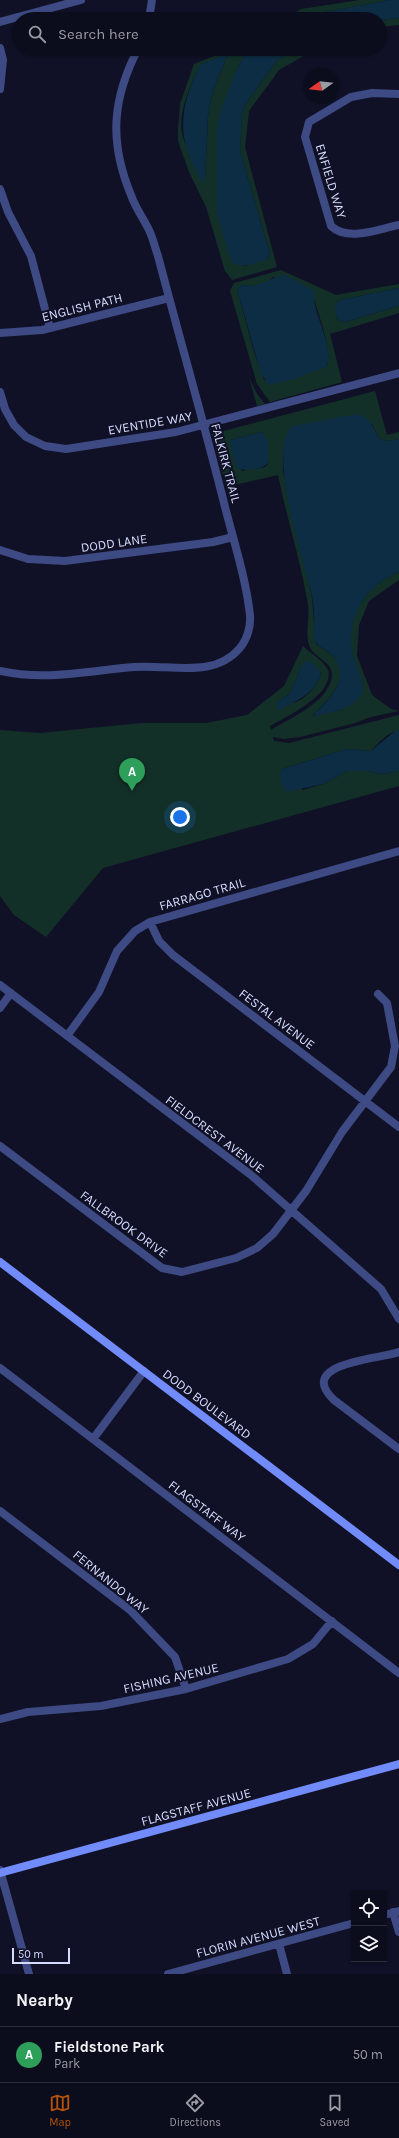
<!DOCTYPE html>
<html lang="en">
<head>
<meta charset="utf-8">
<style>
  :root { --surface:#0c0d1c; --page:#151625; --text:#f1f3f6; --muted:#9a9ca3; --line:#2c2d3b; --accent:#b45309 }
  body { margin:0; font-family:Karla,sans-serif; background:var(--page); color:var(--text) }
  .controls { position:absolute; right:12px; bottom:12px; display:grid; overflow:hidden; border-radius:0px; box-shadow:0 1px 3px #0004 }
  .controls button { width:36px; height:36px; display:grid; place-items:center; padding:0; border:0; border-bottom:1px solid var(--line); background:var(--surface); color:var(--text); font:20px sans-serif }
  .compass { position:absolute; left:303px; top:68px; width:36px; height:36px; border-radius:50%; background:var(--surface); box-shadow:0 1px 3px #0004; rotate:255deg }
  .scale { position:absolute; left:12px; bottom:10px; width:58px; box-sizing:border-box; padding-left:4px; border:2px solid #d6dbfe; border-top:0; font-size:11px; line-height:14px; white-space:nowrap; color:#d6dbfe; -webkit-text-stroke:3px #101126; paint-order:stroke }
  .you { position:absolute; left:180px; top:817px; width:14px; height:14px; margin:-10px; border:3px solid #fff; border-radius:50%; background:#1a73e8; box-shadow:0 0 0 6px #1a73e833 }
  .badge { display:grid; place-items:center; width:26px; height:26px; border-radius:50%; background:var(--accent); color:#fff; font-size:13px; font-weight:700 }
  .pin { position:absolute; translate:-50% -33px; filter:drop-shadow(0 1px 2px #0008) }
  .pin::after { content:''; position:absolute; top:21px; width:14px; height:12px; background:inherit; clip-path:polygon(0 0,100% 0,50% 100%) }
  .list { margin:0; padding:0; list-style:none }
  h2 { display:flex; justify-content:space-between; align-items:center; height:52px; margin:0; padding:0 16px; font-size:17px }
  h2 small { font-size:13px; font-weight:400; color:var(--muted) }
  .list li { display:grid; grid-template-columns:26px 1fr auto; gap:12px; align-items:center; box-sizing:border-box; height:56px; padding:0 16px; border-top:1px solid var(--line) }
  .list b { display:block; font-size:15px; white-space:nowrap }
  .list p { margin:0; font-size:13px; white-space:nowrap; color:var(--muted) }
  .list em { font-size:13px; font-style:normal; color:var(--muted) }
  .icon { flex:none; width:22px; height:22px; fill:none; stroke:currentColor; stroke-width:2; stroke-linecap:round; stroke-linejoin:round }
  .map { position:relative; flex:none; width:399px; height:1974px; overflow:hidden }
  .search { position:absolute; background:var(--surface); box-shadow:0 1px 3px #0004; left:12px; right:12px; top:12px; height:44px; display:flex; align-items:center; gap:10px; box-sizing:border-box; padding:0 14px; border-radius:22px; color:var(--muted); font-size:15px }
  .sheet { height:108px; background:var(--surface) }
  nav { display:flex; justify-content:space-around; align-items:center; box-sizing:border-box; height:56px; border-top:1px solid var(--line); background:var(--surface); font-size:11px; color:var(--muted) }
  nav a { display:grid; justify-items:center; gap:2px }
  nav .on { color:var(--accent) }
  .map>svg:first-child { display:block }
</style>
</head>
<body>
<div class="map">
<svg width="399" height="1974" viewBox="0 0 399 1974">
  <rect width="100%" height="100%" fill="#101126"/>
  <!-- green -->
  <path fill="#133028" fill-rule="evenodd" d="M360 0H390L309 15 301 19H285L301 9Z
    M399 18V25L380 27V20Z
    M232 49H248L235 73 244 266 268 259 270 254 240 151 242 114 245 105 277 60 299 49H316L279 70 249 111 245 147 277 267 232 280 225 271 206 207 189 172 178 141V129L180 104 194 64ZM227 57 213 91 208 115 205 181C198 168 187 152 183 137 176 115 191 84 201 64Z
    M281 270 336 295 399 284V288L341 300 335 303V313L338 320 345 322 399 306V313L330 334 342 382 270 402 257 384 230 291 234 283ZM273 277 314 299C319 316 332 349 327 366L264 380 254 352 237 289 242 285C254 287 264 286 273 277Z
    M249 377 257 394 265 404 257 406Z
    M375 391 387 435 399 432V439L386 441 379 438 372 424 283 452V471L312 598 316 644C321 648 328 651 332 655 354 677 328 700 312 716L341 710 362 683C359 674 354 664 352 654 344 617 366 585 399 572V580L369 601 359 625 357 656 372 695 391 709 399 711 371 717 355 723 300 737 284 739 273 737 274 741 289 743 399 715V731C388 731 378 744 371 751L347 749 282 769 303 790 323 784 347 771H366L383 774 399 771V786L103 868 46 937 14 915 0 896V730L40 733 141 723H206L247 715 284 686 303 646C310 653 324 661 328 670 335 694 286 717 270 726L271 730C291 717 322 706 331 681 337 661 313 659 309 645 305 632 310 618 308 605 301 562 287 519 278 475L226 487 212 434ZM262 432 268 464 265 467 242 471 230 440ZM302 665 321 672C320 683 307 698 296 702 290 703 283 703 277 703L290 693Z"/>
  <!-- water -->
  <path fill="#0c2d43" d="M390 0H399V18L380 20 301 19 309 15Z
    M248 49H299L277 60 245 105 242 115 240 151 270 254 268 259C257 263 240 270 231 261L217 213V131L219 116 235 73Z
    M225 55 227 57 213 91 208 115 205 182 202 181C175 140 179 106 201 64Z
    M285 275 314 291C312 315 334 342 327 366L294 379 269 385 261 374 237 289 242 285C262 288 267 278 285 275Z
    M399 288V306L345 322 338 320 335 313V303L341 300Z
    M357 414C370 418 373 426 379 438L386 441 399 439V572C366 585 344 618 353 654 355 665 367 685 361 695 352 711 327 713 312 716 328 701 353 678 332 655 326 648 317 648 314 639 314 625 315 610 312 596 305 565 265 445 293 426Z
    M262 432 268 441V463C261 470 246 472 237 468L231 449 230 440Z
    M310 661 321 672C318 693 294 702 277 711V703L290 693 302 665 305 662Z
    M395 731H399V771L383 774 366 771H347L323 784 286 792C280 785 279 777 282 769L347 749 371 751Z"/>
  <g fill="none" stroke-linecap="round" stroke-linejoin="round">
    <!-- street -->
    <path stroke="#3d4a83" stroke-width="8" d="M149 19 152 0
      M0 22 81 0
      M0 48 3 60 0 89
      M399 94 372 93 351 97 309 122 305 137 331 226C348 242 378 229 399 225
      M0 189 8 212 31 256 50 328
      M0 333 42 330 169 298
      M0 392 5 409 14 425 26 437 45 446 66 449 176 432 399 373
      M0 550 28 559 65 561 213 542 233 537
      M0 671C45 681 88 671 134 667 169 664 213 679 239 649 247 640 251 627 250 615 246 579 234 542 225 507 204 423 180 340 158 256 155 248 153 238 149 230 143 218 135 207 131 195 109 142 112 99 138 49
      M150 922 159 941 173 955 399 1127
      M0 985 251 1175 381 1289 399 1319
      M0 1008 11 993
      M67 1036 99 992 117 951 135 931 150 922 399 851
      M0 1146 162 1268 182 1272 236 1258 257 1248 273 1234 306 1191 342 1132 391 1067 395 1046 387 1003 378 994
      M399 1352C383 1359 294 1362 334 1400L399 1449
      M0 1368 399 1673
      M93 1439 144 1371
      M0 1511 130 1610 175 1657 186 1689
      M0 1719 28 1712 101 1706 186 1689 288 1659 313 1644 332 1621
      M0 1870 29 1974
      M393 1912 399 1932
      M384 1915 399 1911
      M279 1944 287 1974
      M168 1974 354 1923"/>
    <!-- secondary -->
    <path stroke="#718cfa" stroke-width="8" d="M0 1262 399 1565
      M0 1873 399 1764"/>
  </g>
  <g text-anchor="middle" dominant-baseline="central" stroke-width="4" stroke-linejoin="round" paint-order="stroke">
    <!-- street labels -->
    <g font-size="13" fill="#d6dbfe" stroke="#101126">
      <text transform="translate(331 181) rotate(73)">ENFIELD WAY</text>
      <text transform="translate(82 307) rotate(-14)">ENGLISH PATH</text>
      <text transform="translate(150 423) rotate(-10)">EVENTIDE WAY</text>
      <text transform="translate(226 463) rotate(75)">FALKIRK TRAIL</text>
      <text transform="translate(114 543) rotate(-8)">DODD LANE</text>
      <text transform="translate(202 894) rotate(-16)">FARRAGO TRAIL</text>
      <text transform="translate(277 1019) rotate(37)">FESTAL AVENUE</text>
      <text transform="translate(215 1134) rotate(37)">FIELDCREST AVENUE</text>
      <text transform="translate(124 1224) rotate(36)">FALLBROOK DRIVE</text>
      <text transform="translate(207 1404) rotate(37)">DODD BOULEVARD</text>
      <text transform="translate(207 1511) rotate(37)">FLAGSTAFF WAY</text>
      <text transform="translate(111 1582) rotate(39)">FERNANDO WAY</text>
      <text transform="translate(171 1678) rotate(-13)">FISHING AVENUE</text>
      <text transform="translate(196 1807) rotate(-15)">FLAGSTAFF AVENUE</text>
      <text transform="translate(258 1937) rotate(-15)">FLORIN AVENUE WEST</text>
    </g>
  </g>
</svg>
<div class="controls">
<button><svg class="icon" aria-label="locate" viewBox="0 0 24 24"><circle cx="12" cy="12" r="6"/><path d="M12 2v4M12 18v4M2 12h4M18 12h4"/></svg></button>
<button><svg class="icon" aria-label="layers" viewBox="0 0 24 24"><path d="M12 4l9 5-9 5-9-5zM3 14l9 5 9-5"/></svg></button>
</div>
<svg class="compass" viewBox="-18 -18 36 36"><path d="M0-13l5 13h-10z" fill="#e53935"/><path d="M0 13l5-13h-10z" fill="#9a9ca3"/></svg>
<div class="scale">50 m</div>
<div class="you"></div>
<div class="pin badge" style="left:132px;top:791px;background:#2e9e5b">A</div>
<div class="search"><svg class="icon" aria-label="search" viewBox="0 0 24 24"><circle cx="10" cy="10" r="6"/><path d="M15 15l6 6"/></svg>Search here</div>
</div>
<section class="sheet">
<h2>Nearby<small></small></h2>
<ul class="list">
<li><span class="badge" style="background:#2e9e5b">A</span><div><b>Fieldstone Park</b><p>Park</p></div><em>50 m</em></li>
</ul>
</section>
<nav>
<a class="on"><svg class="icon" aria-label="map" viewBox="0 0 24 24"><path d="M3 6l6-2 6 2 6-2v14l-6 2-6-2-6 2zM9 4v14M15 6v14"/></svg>Map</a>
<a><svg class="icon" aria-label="directions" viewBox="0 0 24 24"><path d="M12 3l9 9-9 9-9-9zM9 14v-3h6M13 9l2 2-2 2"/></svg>Directions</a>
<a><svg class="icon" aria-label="saved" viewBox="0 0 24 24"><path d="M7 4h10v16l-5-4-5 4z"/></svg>Saved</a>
</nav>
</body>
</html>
